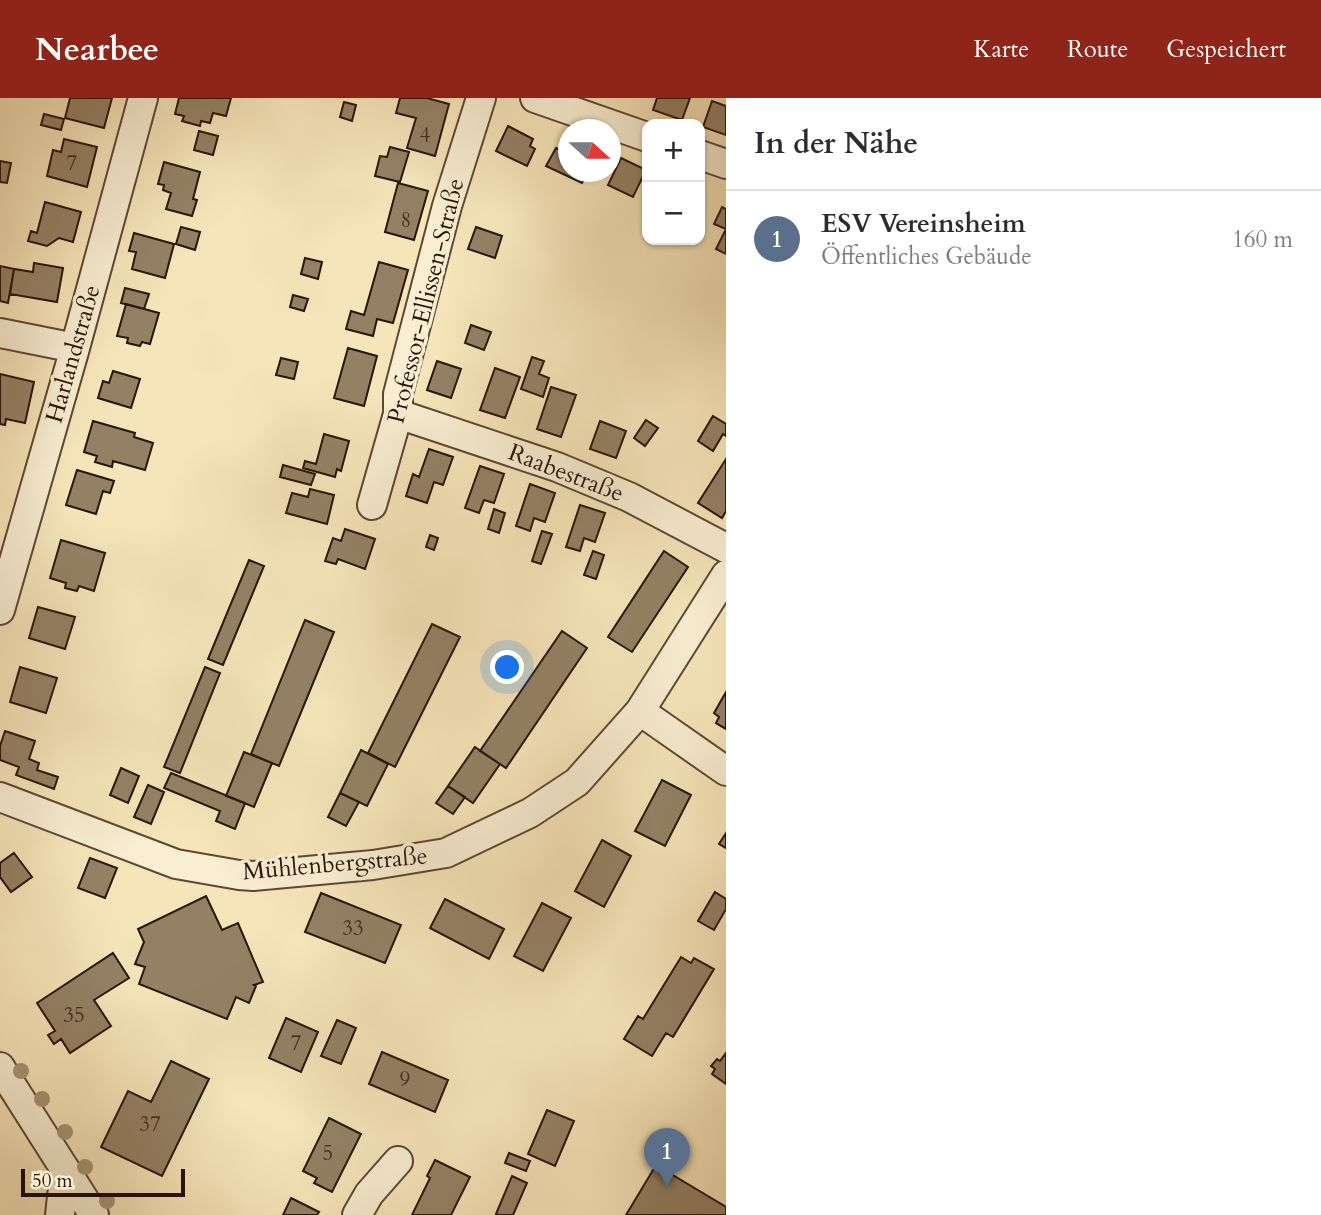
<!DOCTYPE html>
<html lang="de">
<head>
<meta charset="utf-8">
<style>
  :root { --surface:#fff; --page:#f7f7f7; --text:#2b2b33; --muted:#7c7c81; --line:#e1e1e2; --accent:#8f2418 }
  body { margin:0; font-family:Cardo,serif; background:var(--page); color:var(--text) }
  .controls { position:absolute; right:21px; top:21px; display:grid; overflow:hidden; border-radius:14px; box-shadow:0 2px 5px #0004 }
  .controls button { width:63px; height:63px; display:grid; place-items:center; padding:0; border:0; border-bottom:2px solid var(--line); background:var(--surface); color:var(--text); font:35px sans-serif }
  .compass { position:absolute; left:558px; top:21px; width:63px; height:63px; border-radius:50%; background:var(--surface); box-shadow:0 2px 5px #0004; rotate:111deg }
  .scale { position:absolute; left:21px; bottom:18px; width:164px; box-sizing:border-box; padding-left:7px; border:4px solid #2a1407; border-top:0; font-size:19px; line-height:24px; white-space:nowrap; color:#2a1407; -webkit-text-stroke:5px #f9eed2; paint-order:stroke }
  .you { position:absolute; left:508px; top:570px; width:24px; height:24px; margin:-18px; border:5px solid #fff; border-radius:50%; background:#1a73e8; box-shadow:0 0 0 10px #1a73e833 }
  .badge { display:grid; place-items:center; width:46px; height:46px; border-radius:50%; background:var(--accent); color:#fff; font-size:23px; font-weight:700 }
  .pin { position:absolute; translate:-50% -58px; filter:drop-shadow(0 2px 4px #0008) }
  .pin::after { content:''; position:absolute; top:37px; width:24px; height:21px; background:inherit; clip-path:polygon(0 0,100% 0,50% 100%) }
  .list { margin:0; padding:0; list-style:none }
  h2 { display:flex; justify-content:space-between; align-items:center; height:91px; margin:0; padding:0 28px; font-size:30px }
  h2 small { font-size:23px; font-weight:400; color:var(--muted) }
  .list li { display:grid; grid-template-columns:46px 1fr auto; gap:21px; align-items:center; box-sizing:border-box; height:98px; padding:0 28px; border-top:2px solid var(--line) }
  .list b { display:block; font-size:26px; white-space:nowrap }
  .list p { margin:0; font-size:23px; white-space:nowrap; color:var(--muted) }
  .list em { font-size:23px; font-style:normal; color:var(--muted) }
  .map { position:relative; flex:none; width:726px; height:1117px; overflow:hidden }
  header { display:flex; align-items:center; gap:42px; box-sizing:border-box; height:98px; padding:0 35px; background:var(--accent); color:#fff }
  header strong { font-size:33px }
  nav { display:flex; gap:38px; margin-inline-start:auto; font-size:24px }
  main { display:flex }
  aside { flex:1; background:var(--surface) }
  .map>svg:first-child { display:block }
</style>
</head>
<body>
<header>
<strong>Nearbee</strong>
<nav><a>Karte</a><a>Route</a><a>Gespeichert</a></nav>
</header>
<main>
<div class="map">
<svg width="726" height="1117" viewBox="0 0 726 1117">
  <rect width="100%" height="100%" fill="#f6e5b9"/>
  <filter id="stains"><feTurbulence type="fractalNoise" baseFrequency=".00286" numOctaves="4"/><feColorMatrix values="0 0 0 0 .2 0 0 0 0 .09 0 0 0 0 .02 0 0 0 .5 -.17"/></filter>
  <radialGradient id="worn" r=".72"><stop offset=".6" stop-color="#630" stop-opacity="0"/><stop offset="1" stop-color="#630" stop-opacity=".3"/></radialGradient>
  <!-- building -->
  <path fill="#948164" stroke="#2a1407" stroke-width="2" d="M70 0H112L104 30 65 20Z
    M179 0H231L226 18 213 15 210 25 201 23 200 28 182 23 184 18 175 16Z
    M400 0H427L449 6 435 58 407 50 416 20 396 15Z
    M657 0H690L682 22 653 12Z
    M712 3 726 8V37L703 29Z
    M344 4 356 7 352 23 340 19Z
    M44 16 64 21 61 32 41 27Z
    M508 28 533 41 530 48 535 51 527 68 496 53Z
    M199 33 218 38 213 57 194 52Z
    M64 41 97 49 87 89 47 78 53 52 61 54Z
    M568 47V74H588L582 85 546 68 556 50 565 54Z
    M390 49 409 54 400 84 375 78 380 58 387 59Z
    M621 60 646 72 633 99 608 87Z
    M0 63 11 65 7 85 0 84Z
    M164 64 200 74 193 101 197 102 192 118 166 111 171 95 163 92 164 87 158 86Z
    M398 85 428 93 414 142 385 134Z
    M45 104 81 114 73 144 59 140 47 148 28 143 31 133 37 135Z
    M722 109 726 111V156L716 151 726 131 714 126Z
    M181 129 200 134 195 152 176 146Z
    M476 129 502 138 495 160 468 151Z
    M134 135 174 146 165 180 132 171 136 154 129 153Z
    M305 160 322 164 318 181 301 176Z
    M379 164 408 172 393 225 377 221 373 238 346 231 351 213 364 217Z
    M34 165 63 170 57 204 10 196 14 171 33 174Z
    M0 168 14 171 8 205 0 203Z
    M125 190 149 196 144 211 121 205Z
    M293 197 308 201 304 213 290 209Z
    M126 206 159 215 150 246 142 244 140 248 127 245 128 240 117 238Z
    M471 227 491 234 484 252 465 245Z
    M348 250 377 258 364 308 334 300Z
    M532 259 544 263 539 276 549 280 543 299 521 291Z
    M281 260 298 264 294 281 276 277Z
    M437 263 461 271 451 300 427 292Z
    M495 270 520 279 505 320 480 312Z
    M113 273 140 281 131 310 98 300 103 283 109 285Z
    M0 276 34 284 25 325 6 321 5 327 0 326Z
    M551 289 576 297 561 339 537 331Z
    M713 318 726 326V338L723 336 713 353 698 343Z
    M646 322 658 330 645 348 634 340Z
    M93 323 135 335 134 339 153 345 145 372 113 363 112 369 95 364 97 358 84 354Z
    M600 323 626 333 616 360 590 351Z
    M324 336 349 343 341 373 337 371 335 379 303 370 305 363 316 366Z
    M429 351 453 359 443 387 434 384 427 405 406 398 413 376 419 379Z
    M726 361V413L722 420 698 405Z
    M283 367 315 376 311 387 280 379Z
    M480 368 504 376 494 405 484 402 479 415 465 410Z
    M77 372 114 383 110 395 103 393 96 416 66 407Z
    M530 386 555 395 545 424 534 420 530 433 516 428Z
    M310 391 334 397 327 426 286 415 292 395 308 399Z
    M580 407 605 415 595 444 584 440 580 453 566 449Z
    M494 411 505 415 499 435 488 431Z
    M345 431 375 441 365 471 338 461 336 466 325 463 333 440 341 443Z
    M542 433 552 436 541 466 532 463Z
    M430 437 438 440 434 452 426 449Z
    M61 442 105 455 94 493 79 488 77 493 65 490 66 485 50 480Z
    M593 453 604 457 596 481 584 477Z
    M664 453 688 469 632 554 608 539Z
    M249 462 264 468 223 567 208 561Z
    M38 509 75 519 65 551 29 540Z
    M305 522 334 534 279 668 251 656Z
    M432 526 460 539 395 669 368 655Z
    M562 533 587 550 506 670 480 653Z
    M20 569 57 580 46 615 10 604Z
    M205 569 220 575 180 675 164 669Z
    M726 594V631L716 625 719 619 714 615Z
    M5 633 35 643 29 661 39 665 37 672 58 679 54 691 16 677 19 669 0 662V648Z
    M475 649 500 666 473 705 448 688Z
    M361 652 388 666 367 708 340 695Z
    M244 654 272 665 254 709 226 698Z
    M121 670 139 678 128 705 110 697Z
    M171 675 245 705 235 731 216 723 220 713 164 690Z
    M662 682 691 697 665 748 635 733Z
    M148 687 164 694 151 726 134 719Z
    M448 688 465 699 453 716 436 705Z
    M340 695 359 704 346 728 328 719Z
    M726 735V750L719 746Z
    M602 742 631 758 604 809 575 793Z
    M14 755 32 779 11 794 0 779V765Z
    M90 760 117 770 105 800 78 790Z
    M715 794 726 801V811L714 832 698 823Z
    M321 795 401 827 385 865 305 834Z
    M206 798 222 832 238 825 263 884 254 887 256 888 249 905 236 899 227 921 139 886 145 869 135 866 144 844 138 831Z
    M445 801 504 831 489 861 430 830Z
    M542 805 571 820 543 873 514 858Z
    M113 855 129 880 94 902 111 928 70 955 61 941 54 946 48 937 55 933 37 905Z
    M681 859 691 865 694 860 714 871 673 939 666 935 652 958 624 941 638 918 643 921Z
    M286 920 318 934 301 974 269 960Z
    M337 922 356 930 341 966 321 958Z
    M382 954 448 982 435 1014 369 986Z
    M726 955V986L712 976 715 971 711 968 717 961 720 963Z
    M171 963 209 981 162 1078 101 1049 128 993 151 1004Z
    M547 1012 574 1023 555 1068 528 1056Z
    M329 1020 361 1036 332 1094 314 1085 317 1080 303 1073Z
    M509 1055 530 1063 526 1073 505 1065Z
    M435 1062 470 1079 451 1117H412L430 1080 427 1078Z
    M656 1067 726 1109V1117H626Z
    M512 1078 527 1085 513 1117H499L496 1116Z
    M291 1100 319 1114 317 1117H283Z"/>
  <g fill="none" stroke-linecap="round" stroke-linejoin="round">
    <defs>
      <path id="minor" d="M535 0 647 39
        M700 57 726 66
        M0 235 75 250
        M398 316 557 369 629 399 726 450
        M372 407 398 316V296L447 108 481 0
        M0 512 75 250 143 0
        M640 613 726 673
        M0 699 176 766 239 777 253 778 373 767 446 755 530 715 577 684 640 613 726 477
        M0 969 94 1117
        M60 1117 65 1071
        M357 1117 369 1096 398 1063"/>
    </defs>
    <!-- minor casing -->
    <use href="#minor" stroke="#5d4834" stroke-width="32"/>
    <!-- minor -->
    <use href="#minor" stroke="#f9eed2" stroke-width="28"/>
  </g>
  <!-- trees -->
  <g fill="#a69474">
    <circle cx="21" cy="973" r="8"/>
    <circle cx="42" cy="1001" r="8"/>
    <circle cx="65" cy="1034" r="8"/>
    <circle cx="85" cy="1069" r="8"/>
    <circle cx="107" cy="1103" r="8"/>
  </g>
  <g text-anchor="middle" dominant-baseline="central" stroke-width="7" stroke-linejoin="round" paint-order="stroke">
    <!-- number labels -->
    <g font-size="21" fill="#442f1e">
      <text x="425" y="37">4</text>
      <text x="72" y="65">7</text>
      <text x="406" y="122">8</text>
      <text x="353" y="830">33</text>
      <text x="74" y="917">35</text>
      <text x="296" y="945">7</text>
      <text x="405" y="981">9</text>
      <text x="150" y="1026">37</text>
      <text x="328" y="1055">5</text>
    </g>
    <!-- street labels -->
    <g font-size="24" fill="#2a1407" stroke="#f9eed2">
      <text transform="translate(426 203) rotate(-76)">Professor-Ellissen-Straße</text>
      <text transform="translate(73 256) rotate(-74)">Harlandstraße</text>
      <text transform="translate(566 375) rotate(21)">Raabestraße</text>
      <text transform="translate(335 766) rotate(-5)">Mühlenbergstraße</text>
    </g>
  </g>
  <rect width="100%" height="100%" filter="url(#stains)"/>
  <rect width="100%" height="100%" fill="url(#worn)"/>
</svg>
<div class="controls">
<button>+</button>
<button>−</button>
</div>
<svg class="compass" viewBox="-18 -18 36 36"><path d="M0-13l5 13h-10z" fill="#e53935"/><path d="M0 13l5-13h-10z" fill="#7c7c81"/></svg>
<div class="scale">50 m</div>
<div class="you"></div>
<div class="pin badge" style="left:667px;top:1088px;background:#5c6f8a">1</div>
</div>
<aside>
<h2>In der Nähe<small></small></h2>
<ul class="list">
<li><span class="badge" style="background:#5c6f8a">1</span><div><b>ESV Vereinsheim</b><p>Öffentliches Gebäude</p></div><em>160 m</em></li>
</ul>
</aside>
</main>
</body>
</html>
